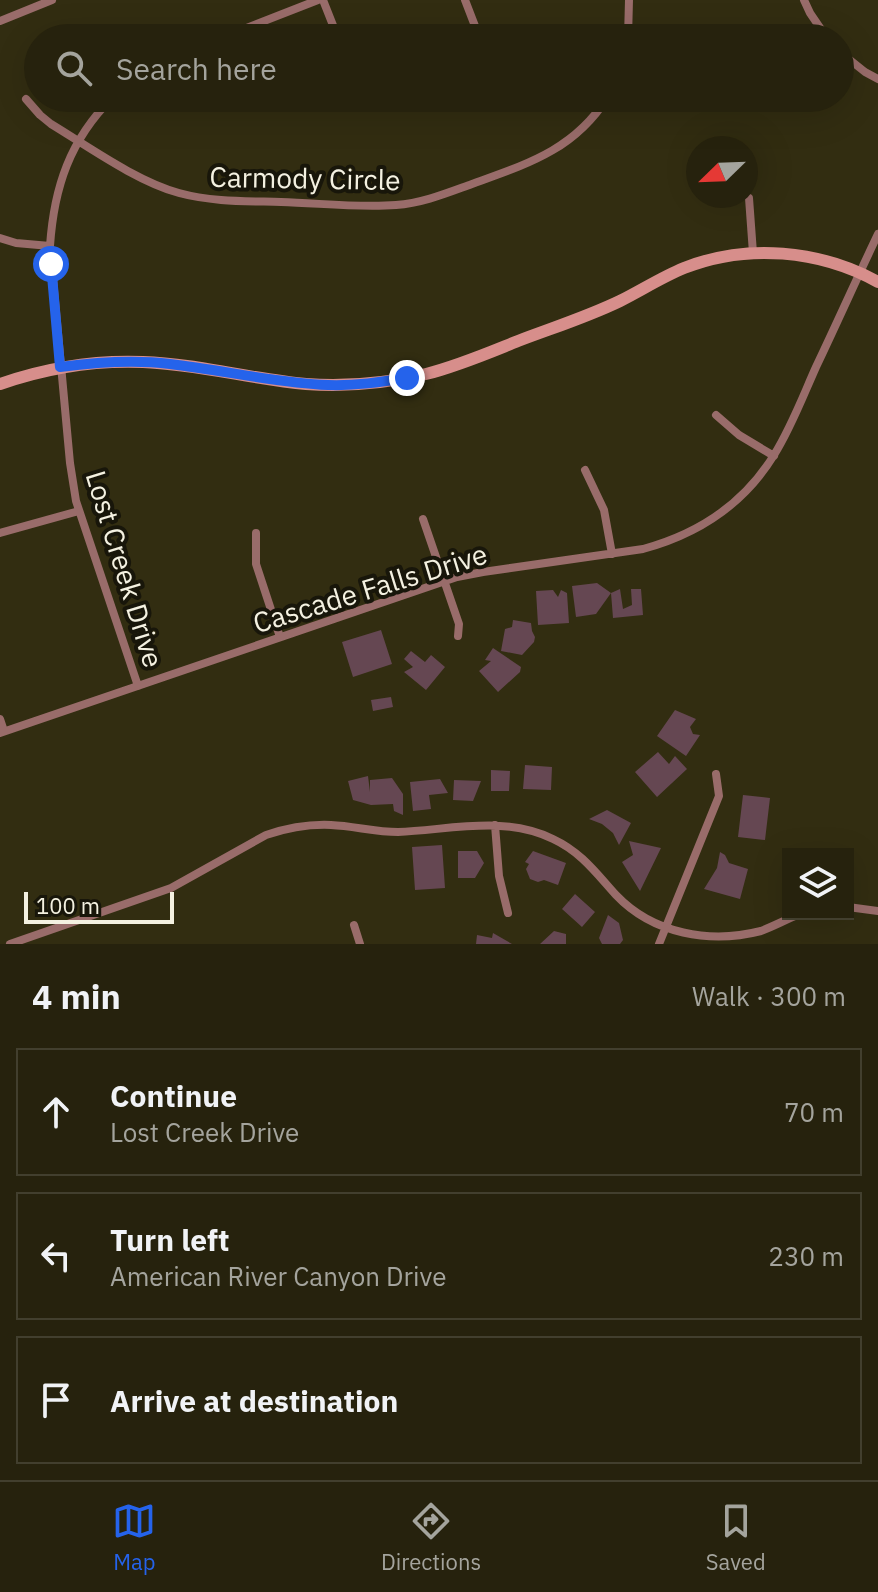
<!DOCTYPE html>
<html lang="en">
<head>
<meta charset="utf-8">
<style>
  :root { --surface:#26220d; --page:#322f1b; --text:#f1f3f6; --muted:#a4a49d; --line:#423f2e; --accent:#2563eb }
  body { margin:0; font-family:"IBM Plex Sans",sans-serif; background:var(--page); color:var(--text) }
  .controls { position:absolute; right:24px; bottom:24px; display:grid; overflow:hidden; border-radius:0px; box-shadow:0 8px 32px #0002 }
  .controls button { width:72px; height:72px; display:grid; place-items:center; padding:0; border:0; border-bottom:2px solid var(--line); background:var(--surface); color:var(--text); font:40px sans-serif }
  .compass { position:absolute; left:686px; top:136px; width:72px; height:72px; border-radius:50%; background:var(--surface); box-shadow:0 8px 32px #0002; rotate:247deg }
  .scale { position:absolute; left:24px; bottom:20px; width:150px; box-sizing:border-box; padding-left:8px; border:4px solid #f4f1e1; border-top:0; font-size:22px; line-height:28px; white-space:nowrap; color:#f4f1e1; -webkit-text-stroke:6px #18160a; paint-order:stroke }
  .stop { position:absolute; width:24px; height:24px; margin:-18px; border:6px solid #2563eb; border-radius:50%; background:#fff }
  .stop.end { background:#2563eb; border-color:#fff; box-shadow:0 2px 8px #0008 }
  .list { margin:0; padding:0; list-style:none }
  h2 { display:flex; justify-content:space-between; align-items:center; height:104px; margin:0; padding:0 32px; font-size:34px }
  h2 small { font-size:26px; font-weight:400; color:var(--muted) }
  .list li { display:grid; grid-template-columns:52px 1fr auto; gap:24px; align-items:center; box-sizing:border-box; height:128px; margin:0 16px 16px; padding:0 16px; border:2px solid var(--line); border-radius:0px }
  .list b { display:block; font-size:30px; white-space:nowrap }
  .list p { margin:0; font-size:26px; white-space:nowrap; color:var(--muted) }
  .list em { font-size:26px; font-style:normal; color:var(--muted) }
  .icon { flex:none; width:44px; height:44px; fill:none; stroke:currentColor; stroke-width:2; stroke-linecap:round; stroke-linejoin:round }
  .map { position:relative; flex:none; width:878px; height:944px; overflow:hidden }
  .search { position:absolute; background:var(--surface); box-shadow:0 8px 32px #0002; left:24px; right:24px; top:24px; height:88px; display:flex; align-items:center; gap:20px; box-sizing:border-box; padding:0 28px; border-radius:44px; color:var(--muted); font-size:30px }
  .sheet { height:536px; background:var(--surface) }
  nav { display:flex; justify-content:space-around; align-items:center; box-sizing:border-box; height:112px; border-top:2px solid var(--line); background:var(--surface); font-size:22px; color:var(--muted) }
  nav a { display:grid; justify-items:center; gap:4px }
  nav .on { color:var(--accent) }
  .map>svg:first-child { display:block }
</style>
</head>
<body>
<div class="map">
<svg width="878" height="944" viewBox="0 0 878 944">
  <rect width="100%" height="100%" fill="#322d11"/>
  <!-- building -->
  <path fill="#654752" d="M597 583 611 593 596 614 576 617 572 586Z
    M620 589 623 609 632 605 631 589H641L643 615 613 618 611 593Z
    M553 590 558 597 561 590 567 593 569 623 538 625 536 591Z
    M513 620 531 623 532 631 535 637 534 642 522 655 501 651 505 629 512 627Z
    M381 630 392 664 353 677 342 642Z
    M493 648 521 667 520 672 498 692 479 671 491 661 485 660Z
    M411 651 425 662 431 655 445 667 426 690 404 672 413 667 404 659Z
    M391 697 393 707 373 711 371 700Z
    M675 710 696 719 690 727 693 734 700 735 686 756 657 736Z
    M658 752 669 764 675 756 687 769 657 797 635 772Z
    M525 765 552 767 551 790 523 789Z
    M491 770 510 771 509 791H491Z
    M368 776 370 792V780L392 778 403 794V815L394 811 393 804 371 805 353 800 348 781Z
    M440 779 448 793 429 795 431 809 413 811 410 782Z
    M454 780 481 781 473 801 453 800Z
    M743 795 770 798 765 840 738 837Z
    M607 810 631 823 619 845 613 833 602 824 589 819Z
    M629 841 661 848 640 891 622 862 633 855Z
    M442 845 445 888 415 890 412 847Z
    M458 851H477L484 863 475 878H458Z
    M533 851 566 863 558 885 544 880 538 882 530 879 526 869 529 864 525 862Z
    M720 852 725 855 729 863 748 869 740 899 704 889 717 868Z
    M575 894 595 912 582 927 562 909Z
    M608 915 619 923 623 940 620 944H602L599 938Z
    M554 931 566 934V944H540Z
    M493 933 512 944H476L477 935 492 938Z"/>
  <g fill="none" stroke-linecap="round" stroke-linejoin="round">
    <!-- street -->
    <path stroke="#996c6a" stroke-width="8" d="M323 0 338 38
      M465 0 475 26
      M804 0 810 13 827 38
      M0 21 52 0
      M221 38 318 0
      M628 38 629 0
      M840 52 865 72 878 79
      M112 98C70 140 54 187 50 246L70 463 76 501 138 686
      M26 99 40 115 51 124C89 147 136 181 179 193 212 202 247 201 281 202 319 203 358 208 396 205 423 203 447 193 472 184 527 164 574 150 607 98
      M749 198 753 253
      M0 238 16 243 50 246
      M716 415 739 435 774 456
      M585 470 604 510 612 554
      M423 519 459 624 458 636
      M0 533 79 511
      M256 533V564L280 637
      M0 719 4 731
      M0 733 457 577 483 572 643 549C698 534 744 504 774 455 791 428 803 396 816 367 837 323 857 278 878 234
      M495 825 499 876 508 913
      M848 907 878 911
      M354 925 360 944
      M10 944 171 888 266 835C287 828 309 824 331 825 354 826 375 832 398 832 450 830 504 815 553 839 581 852 596 873 616 895 653 934 710 944 761 931 774 926 787 919 800 914
      M659 944 719 796 716 774"/>
    <!-- secondary -->
    <path stroke="#d78e8b" stroke-width="12" d="M0 384C46 368 94 360 143 362 198 364 251 379 306 384 346 387 387 383 426 374 458 366 488 353 518 341 552 328 587 317 620 301 642 290 662 277 684 268 747 243 820 250 878 282"/>
  </g>
  <g fill="none" stroke-linecap="round" stroke-linejoin="round">
    <!-- route -->
    <path stroke="#2563eb" stroke-width="10" d="M51 264 60 367C97 362 133 359 170 364 223 370 275 383 328 385 355 386 381 382 407 378"/>
  </g>
  <g text-anchor="middle" dominant-baseline="central" stroke-width="8" stroke-linejoin="round" paint-order="stroke">
    <!-- street labels -->
    <g font-size="28" fill="#f4f1e1" stroke="#18160a">
      <text transform="translate(305 178) rotate(1)">Carmody Circle</text>
      <text transform="translate(125 569) rotate(73)">Lost Creek Drive</text>
      <text transform="translate(370 588) rotate(-17)">Cascade Falls Drive</text>
    </g>
  </g>
</svg>
<div class="controls">
<button><svg class="icon" aria-label="layers" viewBox="0 0 24 24"><path d="M12 4l9 5-9 5-9-5zM3 14l9 5 9-5"/></svg></button>
</div>
<svg class="compass" viewBox="-18 -18 36 36"><path d="M0-13l5 13h-10z" fill="#e53935"/><path d="M0 13l5-13h-10z" fill="#a4a49d"/></svg>
<div class="scale">100 m</div>
<div class="stop" style="left:51px;top:264px"></div>
<div class="stop end" style="left:407px;top:378px"></div>
<div class="search"><svg class="icon" aria-label="search" viewBox="0 0 24 24"><circle cx="10" cy="10" r="6"/><path d="M15 15l6 6"/></svg>Search here</div>
</div>
<section class="sheet">
<h2>4 min<small>Walk · 300 m</small></h2>
<ul class="list">
<li><svg class="icon" aria-label="ahead" viewBox="0 0 24 24"><path d="M12 20V5M6 11l6-6 6 6"/></svg><div><b>Continue</b><p>Lost Creek Drive</p></div><em>70 m</em></li>
<li><svg class="icon" aria-label="left" viewBox="0 0 24 24"><path d="M17 20v-9H6M10 6l-5 5 5 5"/></svg><div><b>Turn left</b><p>American River Canyon Drive</p></div><em>230 m</em></li>
<li><svg class="icon" aria-label="arrive" viewBox="0 0 24 24"><path d="M6 21V4h12l-3 4 3 4H6"/></svg><div><b>Arrive at destination</b></div></li>
</ul>
</section>
<nav>
<a class="on"><svg class="icon" aria-label="map" viewBox="0 0 24 24"><path d="M3 6l6-2 6 2 6-2v14l-6 2-6-2-6 2zM9 4v14M15 6v14"/></svg>Map</a>
<a><svg class="icon" aria-label="directions" viewBox="0 0 24 24"><path d="M12 3l9 9-9 9-9-9zM9 14v-3h6M13 9l2 2-2 2"/></svg>Directions</a>
<a><svg class="icon" aria-label="saved" viewBox="0 0 24 24"><path d="M7 4h10v16l-5-4-5 4z"/></svg>Saved</a>
</nav>
</body>
</html>
